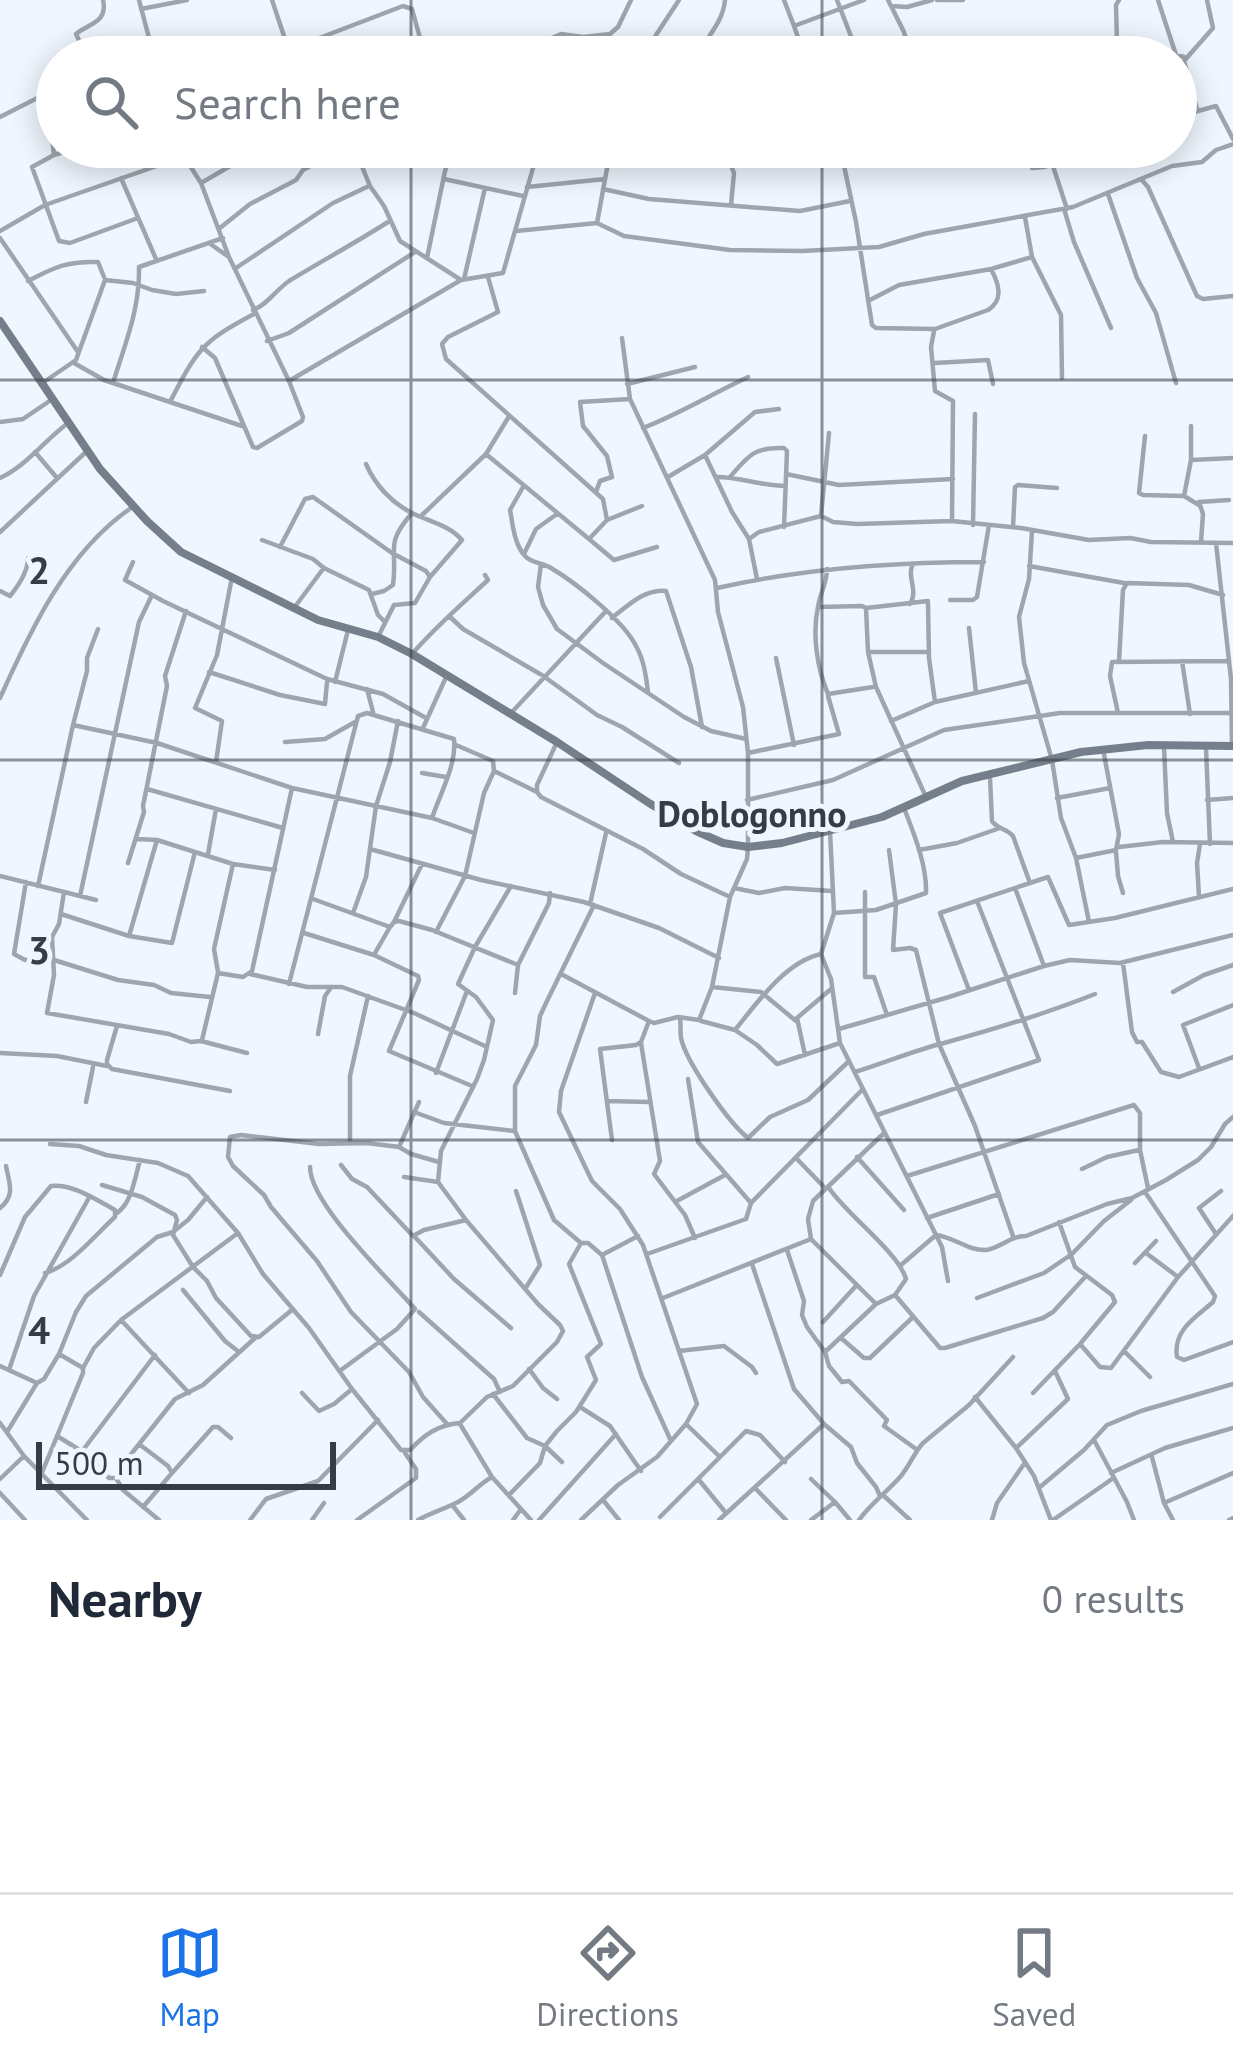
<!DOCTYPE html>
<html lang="en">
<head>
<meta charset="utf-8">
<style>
  :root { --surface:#fff; --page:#f6f6f7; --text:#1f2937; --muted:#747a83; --line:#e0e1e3; --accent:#1a73e8 }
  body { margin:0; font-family:"PT Sans",sans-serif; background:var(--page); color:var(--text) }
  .scale { position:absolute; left:36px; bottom:30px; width:300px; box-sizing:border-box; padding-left:12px; border:6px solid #353c44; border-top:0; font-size:33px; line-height:42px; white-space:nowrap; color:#353c44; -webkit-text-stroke:9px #eff6fe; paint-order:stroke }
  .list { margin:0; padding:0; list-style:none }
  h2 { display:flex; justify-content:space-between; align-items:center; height:156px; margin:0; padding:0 48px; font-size:51px }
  h2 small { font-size:39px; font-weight:400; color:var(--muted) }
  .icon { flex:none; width:66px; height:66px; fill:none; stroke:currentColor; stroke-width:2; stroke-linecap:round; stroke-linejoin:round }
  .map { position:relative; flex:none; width:1233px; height:1520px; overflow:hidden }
  .search { position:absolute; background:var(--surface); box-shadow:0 6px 30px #0003; left:36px; right:36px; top:36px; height:132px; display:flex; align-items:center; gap:30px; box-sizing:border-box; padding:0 42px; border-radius:66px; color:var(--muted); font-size:45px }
  .sheet { height:372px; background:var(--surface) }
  nav { display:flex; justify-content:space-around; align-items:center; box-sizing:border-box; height:168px; border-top:3px solid var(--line); background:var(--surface); font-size:33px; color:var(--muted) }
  nav a { display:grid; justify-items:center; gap:6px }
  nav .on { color:var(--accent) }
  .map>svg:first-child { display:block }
</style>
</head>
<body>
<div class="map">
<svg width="1233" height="1520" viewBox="0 0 1233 1520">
  <rect width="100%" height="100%" fill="#eff6fe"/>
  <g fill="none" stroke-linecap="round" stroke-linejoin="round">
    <!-- street -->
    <path stroke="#9ea5ae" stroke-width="4.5" d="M139 0 154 57
      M272 0 291 57
      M784 0 794 26
      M837 0 859 57
      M888 0 904 32 911 57
      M937 0H963
      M1119 0 1116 5 1117 44 1123 57
      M1158 0 1176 55 1184 57
      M891 6 907 7 932 0
      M141 9 187 0
      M545 41 550 57
      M288 50 403 6 412 9 420 38 427 44 507 47 545 41 561 34 583 37 610 34 618 27 631 0
      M87 57 76 34C90 23 108 22 103 0
      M649 57 656 35 679 0
      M697 57C706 37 723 23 725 0
      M805 57 794 26 864 0
      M47 95 54 155
      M1197 109 1184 61 1213 28 1207 0
      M0 117 57 88
      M1176 117 1216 106 1233 139
      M79 147 54 155 32 167 59 241 70 243 138 218
      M178 147 201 183 229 257 289 381 303 417 302 421 257 448 253 447 215 358 202 347
      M354 147 370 186 384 206 400 241 461 280
      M492 147 519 156 533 155
      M613 147 730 163 734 173 731 205
      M840 147 856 222 872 325 876 328 935 329 988 310C1004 300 999 284 991 269
      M1052 163 1067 209
      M1032 168 1044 167 1105 147
      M121 178 156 259
      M444 179 523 196
      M1141 179 1148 187 1197 296 1203 299 1233 296
      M201 183 263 147
      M527 187 605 179
      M603 189 649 199 800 211 850 201
      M1108 194 1137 278 1156 313 1176 383
      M1064 209 1074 242 1111 328
      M1025 217 1032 257 1061 315 1062 378
      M597 223 624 236 730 250 802 251 879 247 924 234 1073 207 1172 166 1202 162 1216 150 1233 144
      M220 228 250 204 296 180 303 170 345 147
      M0 231 45 205 171 161 179 151
      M516 231 597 223 611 147
      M0 238 78 352
      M209 243 229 257
      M427 258 445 171 454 147
      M236 268 333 203 369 186
      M464 279 485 188
      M28 281C55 267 67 261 98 262L104 277
      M868 301 899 285 991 269 1032 257
      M253 310C267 305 276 290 289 281 322 261 355 243 388 222
      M934 331 931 347 935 391 953 401 952 521
      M267 341 289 333 415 252
      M74 363 104 380 242 426
      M935 363 988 360 993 384
      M289 381 461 280 503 273 539 147
      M113 383C125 344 140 309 139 267L223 238
      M41 384 76 360 105 280 133 283 152 290 176 294 204 291
      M627 384 695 367
      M170 402C197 350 201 342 254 314
      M0 422 23 419 51 400
      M1191 426V460
      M643 428C679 414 712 394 748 377
      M1145 436 1139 493 1143 495 1184 496
      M35 452 57 478
      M486 454 589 539 607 520 603 499 446 359 442 344 448 337 498 312 488 277
      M705 455 732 512 749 539
      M366 464C375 485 392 503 412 513 430 522 449 525 462 540L430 577 415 603 394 605 378 637
      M786 474 839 485 953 479
      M668 477 705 455 755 412 779 409
      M717 477C740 477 762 486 785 486
      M730 477C749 455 754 447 784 448L787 451 784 527
      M0 478C26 466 44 441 68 423
      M523 487 510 510C513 525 514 544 525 556 531 563 543 563 551 568 576 583 623 620 636 646 644 660 646 676 648 692
      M596 492 600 481 612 477 607 456 583 426 580 402 630 399
      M1199 505 1184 496 1191 460 1233 458
      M421 516 486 454 508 418
      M821 516 833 522 857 524 952 521 1021 528 1089 540 1130 538 1151 542 1233 543
      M607 520 642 506
      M973 525 975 414
      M1013 527 1015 487 1018 485 1057 488
      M1032 531 1029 579 1019 617 1024 663 1052 760 1061 818 1076 858 1089 922
      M0 532 87 451
      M589 539 614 560 657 547
      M262 540 313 559 324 568 369 590 378 615 385 622
      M1201 542 1203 514 1199 502 1229 500
      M1216 543 1231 679 1232 746
      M280 547 305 499 313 497 392 553 426 571 430 577
      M524 554 536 529 557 514
      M133 562 125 580 163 601 327 679 383 694 426 718
      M541 564 538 587 543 605 557 629 603 663 684 717 711 731 746 739
      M1029 566 1124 583
      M827 569C827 583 820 593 818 607 812 634 817 668 828 694L873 687
      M757 579 749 539 759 532 821 516 829 433
      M717 588C805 568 893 562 984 562
      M0 591 10 596C19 585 28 572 28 558
      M372 594 384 591 393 585C398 549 384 545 412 513
      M950 600H973L977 597 989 525
      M910 604C919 590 906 577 913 564
      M928 604 929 658 935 702
      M818 607 862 606 866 608 868 652 876 687 926 797
      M294 608 323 569
      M866 608 928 601
      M449 616 463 629 540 674
      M612 618C628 605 646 588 666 591L691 667 702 727
      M969 628 976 693
      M98 629 87 658V671L73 725 157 743 292 788 432 818 474 833
      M868 652H928
      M412 654C435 627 462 604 488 580L485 575
      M776 658 794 745
      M1119 661 1123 590 1127 583 1189 585 1223 595
      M1182 661 1190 714
      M209 672 280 695 325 704 327 682
      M542 675 597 715 622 727 679 763
      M335 682 348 630
      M367 689 373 712
      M0 698C31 629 67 552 131 508
      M512 712 606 611
      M1118 713 1110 676 1112 662 1229 661
      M891 721 935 702 1029 681
      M423 728 447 675
      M285 742 325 739 355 722
      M557 742 537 785V792L541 797 643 849 681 874 730 897
      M1164 747 1167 813 1173 842
      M1206 748 1210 844
      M748 753 839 734 828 696
      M216 762 222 721 195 708 217 655 232 577
      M494 771 537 792
      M422 773 446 777
      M990 778 992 821C997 829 1006 828 1013 836L1030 883
      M147 789 283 828
      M1057 798 1110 788
      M747 800 833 780 944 730 1060 713H1231
      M1207 800 1233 798
      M830 831 834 913 821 954 831 979 840 1043 942 1247 948 1281
      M137 839 157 840 233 864 275 870
      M1119 847 1163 842 1233 843
      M370 849 481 880 584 902 659 928 719 958
      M889 850 896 904 893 950 910 948 916 950 939 1044 975 1126 1013 1236
      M919 850 957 843 1000 828
      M1116 852 1118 876 1123 893
      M208 854 216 809
      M1076 858 1116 850 1119 834 1103 749
      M128 863 144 812 143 806 167 686 165 676 186 611
      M0 876 96 900
      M26 882 14 954 25 960H54L118 980 154 985 171 993 210 997
      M38 886 73 725
      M734 888 759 893 785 888 832 891
      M1015 888 1044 966
      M64 892 59 924 52 937 54 975 47 1013 169 1034 191 1042 201 1041 247 1053
      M865 892V977H874L887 1015
      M80 896 139 622 152 595
      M1199 896 1197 863 1200 844
      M313 899 390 927 394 922 399 921 432 930 518 965
      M590 904 606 833
      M594 905 547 1001 540 1016 536 1045 515 1086V1131L554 1220 581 1243H588L602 1255 642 1377 671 1441
      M353 913 366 877 376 806 390 762 398 721
      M834 913 876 910 926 893C927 865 914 834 904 808
      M61 914 129 936 157 840
      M394 922 422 864
      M436 932 465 876 484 793 494 771 493 761 456 745
      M304 933 374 955 418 976 419 980 389 1051 472 1086
      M129 936 172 943 195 852
      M375 953 390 927
      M1123 963 1132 1032 1137 1042H1142L1161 1072 1179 1077 1233 1057
      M218 972 214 949 233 864
      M250 974 307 987H342L414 1013 487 1047
      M561 974 649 1021
      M289 984 358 716 367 713 454 739C457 764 440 794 432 818
      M712 987 761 992 796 1021
      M969 990 940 913 1048 877 1069 925 1115 918 1233 889
      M1173 992 1204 975 1233 965
      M515 993 518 965 549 903 550 893
      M680 1018C681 1025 680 1031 681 1038 686 1062 729 1123 748 1138L770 1117 808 1100 848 1062
      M701 1021 735 1030 757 1045 777 1064 840 1043
      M117 1026 107 1060V1064L112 1069 230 1091
      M839 1029 949 997 1044 966 1070 960 1120 963 1233 935
      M735 1030C757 1003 785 962 821 954
      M318 1034 325 996 330 989
      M202 1040 218 973 243 977 252 971 292 788
      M641 1043 660 1161 654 1174 685 1215 695 1238
      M0 1053 57 1056 107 1066
      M805 1055 797 1018 831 989
      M1199 1068 1183 1025 1233 1005
      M855 1072C885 1063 915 1050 944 1043 995 1029 1045 1014 1095 994
      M436 1073 467 991
      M688 1079 698 1142 751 1203
      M608 1101 649 1102
      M86 1102 93 1067
      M419 1102 399 1147 411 1154 439 1162
      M414 1112 444 1123 514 1131
      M877 1115 1039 1060 977 901
      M612 1140 600 1049 636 1045 641 1042 649 1021 654 1023 678 1017 699 1020 712 987 730 897 747 859 748 847V753L743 707 718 612 715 580 630 399 622 338
      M350 1143V1076L368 996
      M50 1144 79 1146 106 1155 158 1163 188 1176 238 1233 263 1274 309 1328 352 1389 401 1450H410C425 1434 438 1425 460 1423L487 1397 513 1386 557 1342 563 1331 560 1325 538 1304 466 1220 438 1182 441 1151 477 1079 484 1060 493 1020 476 997 458 984 475 947 511 886
      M399 1147 367 1143 319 1144 241 1135 230 1137 228 1157 233 1166 264 1195 271 1207 317 1261 351 1312 409 1372 423 1397 447 1424
      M857 1157 904 1210
      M797 1159 826 1189
      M341 1165 352 1179 367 1187 413 1236 424 1230 466 1220
      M310 1167C310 1204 389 1279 415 1309L397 1329 341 1370
      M1082 1169 1107 1157 1139 1150
      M907 1176 1134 1105 1140 1113V1150L1148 1188
      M404 1177 438 1182
      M102 1185 142 1197 175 1215 177 1220 173 1235 193 1267 207 1281 216 1298 251 1336 259 1337 293 1309
      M516 1191 540 1265 525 1289
      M1145 1192 1215 1296 1213 1302C1195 1318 1173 1330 1177 1357L1184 1360 1233 1342
      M675 1202 725 1175
      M0 1208C16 1195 9 1183 6 1166
      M117 1213C132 1203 135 1177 140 1160
      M927 1218 999 1194
      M1216 1234 1199 1208 1221 1191
      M414 1236 454 1279 511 1328
      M787 1250 804 1301 802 1315 807 1327 825 1352 829 1366 842 1382 849 1381 887 1420 884 1426 916 1449
      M1146 1253 1178 1277
      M647 1254 746 1219 751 1203 862 1090
      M602 1255 638 1236
      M1135 1263 1156 1241
      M752 1264 794 1389 824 1424 851 1447 857 1463 876 1487 880 1496
      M901 1265 936 1235C954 1237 968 1251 986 1250 1001 1248 1009 1236 1026 1236L1107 1204 1132 1198 1166 1180 1198 1160 1211 1147 1225 1124 1233 1117
      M0 1275 25 1217 51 1186C73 1184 95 1199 115 1210V1217C95 1235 71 1266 45 1273
      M183 1290 225 1341 239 1352
      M895 1295 940 1348H945L1043 1318 1053 1312 1086 1276
      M663 1298 811 1239
      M977 1298 1044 1273 1072 1254 1104 1221 1131 1200
      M876 1304 811 1239 808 1219 813 1201 883 1134
      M419 1312 494 1379 500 1392
      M121 1320 189 1393
      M823 1322 855 1287
      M841 1338 864 1358H870L913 1317
      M1080 1344 1100 1367 1111 1368 1178 1277 1233 1216
      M679 1351 724 1346 752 1367 756 1373
      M1124 1351 1150 1377
      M825 1352 876 1304 895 1295 906 1279C899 1253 847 1215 829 1188
      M0 1366 37 1383
      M83 1368 94 1348 121 1320 238 1233
      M529 1369 543 1388 557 1399
      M9 1370 34 1296 90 1196
      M302 1393 319 1411 334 1404 352 1389
      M1033 1393 1080 1344 1115 1302 1112 1295 1075 1267 1059 1222
      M493 1394 527 1438 545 1446 562 1462
      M975 1397 1016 1448 1034 1476 1051 1520
      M580 1407 610 1426 641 1471
      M0 1423 24 1456 87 1520
      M460 1424 492 1477 531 1520
      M686 1424 720 1457
      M7 1432 37 1383 44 1379 59 1354 76 1312 86 1296 157 1237 173 1232 188 1220 207 1197
      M57 1436 83 1452
      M1094 1440 1127 1502 1134 1520
      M139 1444 168 1466 172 1473 143 1507
      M1016 1448 1068 1399 1055 1371
      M1152 1457 1164 1503 1173 1520
      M172 1473 213 1427H218L231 1438
      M1111 1473 1165 1448 1233 1428
      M41 1475 83 1373V1368L59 1354
      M116 1478H109L83 1450 155 1355
      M0 1479 24 1456
      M811 1479 835 1502
      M699 1480 726 1513
      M1040 1487 1084 1450 1107 1425 1141 1411 1233 1384
      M755 1488 786 1520
      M0 1493 25 1520
      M509 1495 540 1463 545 1446 557 1431 576 1412 596 1380 587 1357 601 1344 569 1264 581 1243
      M884 1496 910 1520
      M603 1500 619 1520
      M1164 1503 1233 1473
      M453 1506 464 1520
      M660 1517 746 1431 760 1435 785 1462
      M159 1520 123 1490 116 1478 120 1468 175 1399 203 1385 255 1338
      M250 1520 266 1499 318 1481 378 1420
      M312 1520 324 1503
      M357 1520 416 1478V1469L405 1453
      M418 1520C431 1513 444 1509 458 1502 471 1495 479 1484 492 1477
      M513 1520 521 1509
      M539 1520 616 1434
      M581 1520 618 1485 657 1457 686 1424 697 1404 643 1245 620 1209 592 1181 559 1112 561 1091 595 993
      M719 1520 824 1424
      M811 1520 835 1502 850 1520
      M859 1520C871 1503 887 1492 901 1476 910 1465 914 1453 923 1443L969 1405 1013 1357
      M992 1520 997 1503 1024 1464
      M1053 1520 1112 1479
      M1229 1520 1233 1518"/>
    <!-- secondary -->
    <path stroke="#757f8b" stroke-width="8" d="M0 321 100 469 147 521 181 552 318 620 378 637 412 654 557 742 649 803 696 831 723 843 748 847 782 843 882 817 962 781 1081 752 1148 745 1233 746"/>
  </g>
  <!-- grid -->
  <path fill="none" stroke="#353c44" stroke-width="3" stroke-opacity="0.55" d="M411 0V57M822 0V57M411 147V1520M822 147V1520M0 380H1233M0 760H1233M0 1140H1233"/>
  <g text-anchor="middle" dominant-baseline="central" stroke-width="10" stroke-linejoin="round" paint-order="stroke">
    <!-- quarter labels -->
    <g font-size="36" font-weight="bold" fill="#353c44" stroke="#eff6fe">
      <text x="752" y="813">Doblogonno</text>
    </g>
  </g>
  <g font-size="39" text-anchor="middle" font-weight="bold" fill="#353c44" stroke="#eff6fe" stroke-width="10" stroke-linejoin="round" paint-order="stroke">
    <text x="39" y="584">2</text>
    <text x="39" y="964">3</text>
    <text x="39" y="1344">4</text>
  </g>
</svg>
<div class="scale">500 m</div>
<div class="search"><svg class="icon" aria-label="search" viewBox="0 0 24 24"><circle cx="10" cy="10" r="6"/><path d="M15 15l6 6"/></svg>Search here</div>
</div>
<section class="sheet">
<h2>Nearby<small>0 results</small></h2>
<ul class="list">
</ul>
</section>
<nav>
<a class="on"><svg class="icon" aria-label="map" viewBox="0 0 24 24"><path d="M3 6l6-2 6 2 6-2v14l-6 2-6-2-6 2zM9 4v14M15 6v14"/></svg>Map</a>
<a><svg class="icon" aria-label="directions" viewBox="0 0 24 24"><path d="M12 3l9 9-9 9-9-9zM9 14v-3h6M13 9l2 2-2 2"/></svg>Directions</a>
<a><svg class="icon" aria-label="saved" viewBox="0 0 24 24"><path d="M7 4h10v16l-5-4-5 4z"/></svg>Saved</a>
</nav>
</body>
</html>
